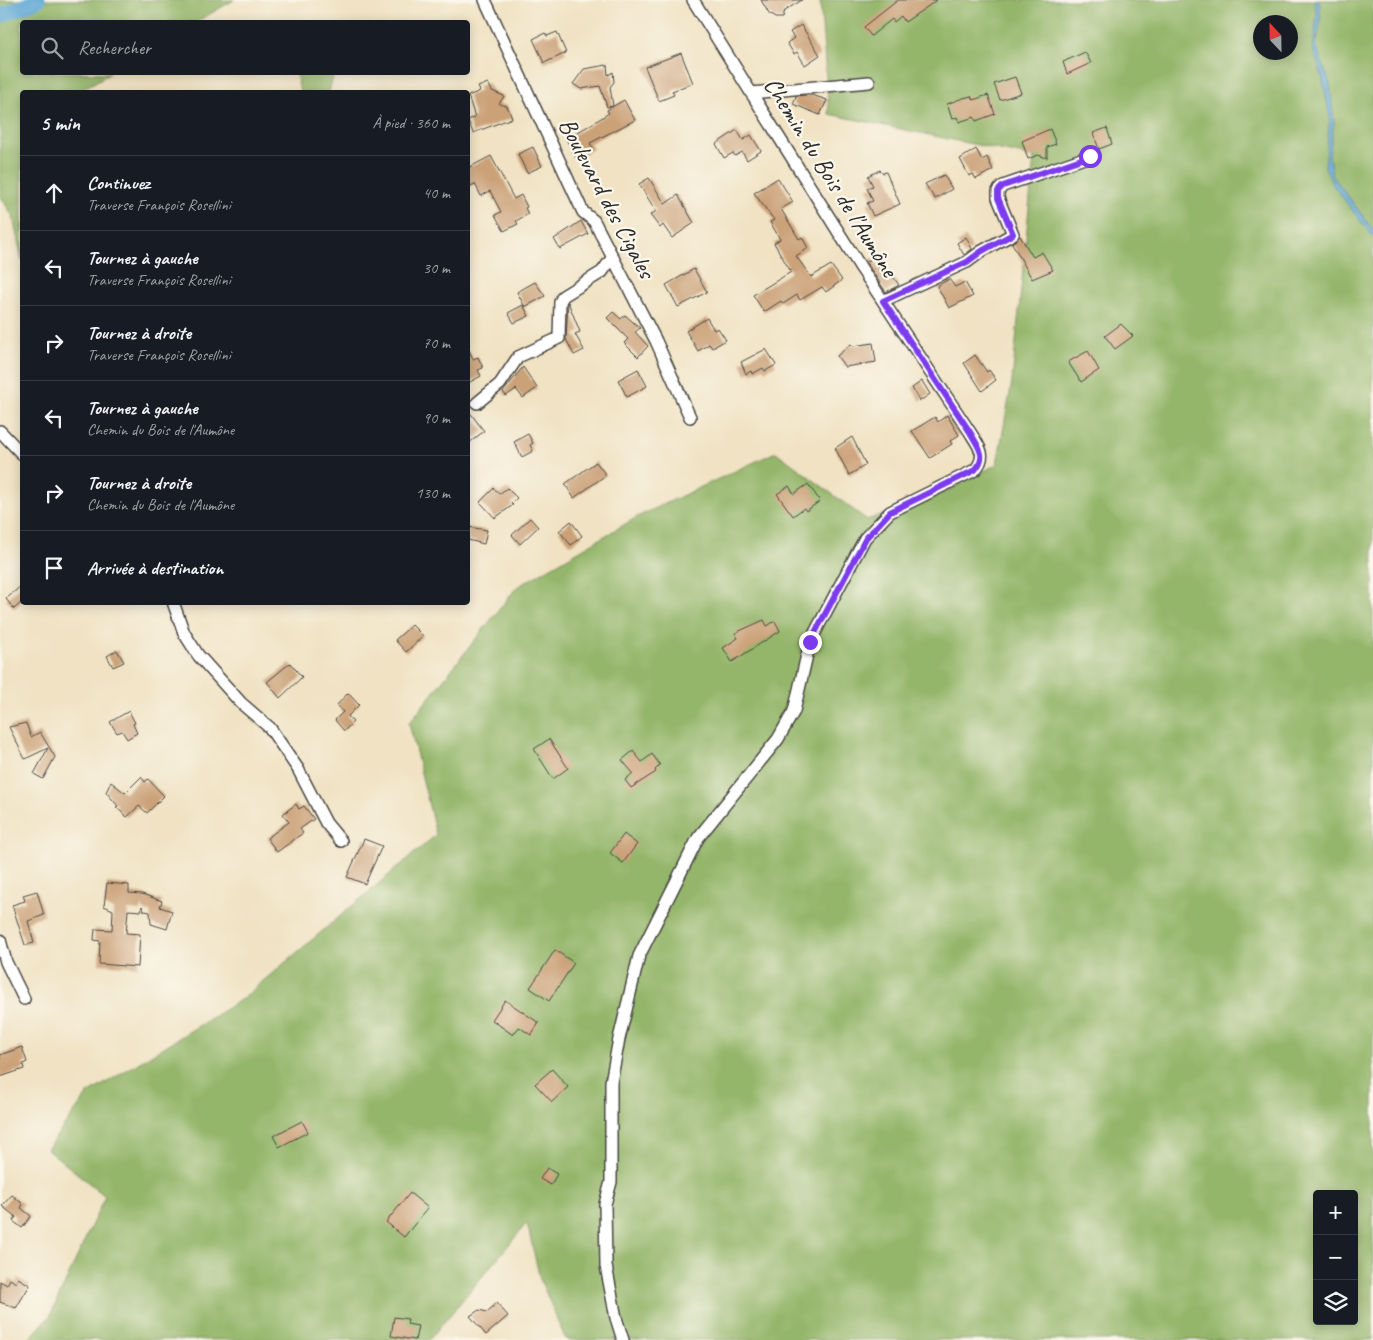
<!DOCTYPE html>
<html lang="fr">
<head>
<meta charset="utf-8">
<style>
  :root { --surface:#171b24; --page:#20242c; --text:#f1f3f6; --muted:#9ea1a6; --line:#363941 }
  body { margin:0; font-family:Caveat,sans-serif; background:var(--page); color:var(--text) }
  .controls { position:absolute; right:15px; bottom:15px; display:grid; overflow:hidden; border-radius:5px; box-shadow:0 2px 12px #0003 }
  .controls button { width:45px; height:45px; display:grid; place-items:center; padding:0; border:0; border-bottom:1px solid var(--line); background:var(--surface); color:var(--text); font:25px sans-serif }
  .compass { position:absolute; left:1253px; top:15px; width:45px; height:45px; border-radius:50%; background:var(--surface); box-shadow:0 2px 12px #0003; rotate:338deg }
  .stop { position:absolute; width:15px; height:15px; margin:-11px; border:4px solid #7c3aed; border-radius:50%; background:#fff }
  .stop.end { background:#7c3aed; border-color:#fff; box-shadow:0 1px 5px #0008 }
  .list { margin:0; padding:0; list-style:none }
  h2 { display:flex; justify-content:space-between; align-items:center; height:65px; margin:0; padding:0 20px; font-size:21px }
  h2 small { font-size:16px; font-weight:400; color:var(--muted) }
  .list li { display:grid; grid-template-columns:32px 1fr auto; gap:15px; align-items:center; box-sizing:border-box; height:75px; padding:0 20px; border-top:1px solid var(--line) }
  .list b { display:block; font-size:19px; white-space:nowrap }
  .list p { margin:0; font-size:16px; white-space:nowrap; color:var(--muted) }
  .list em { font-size:16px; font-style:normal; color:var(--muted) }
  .icon { flex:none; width:28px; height:28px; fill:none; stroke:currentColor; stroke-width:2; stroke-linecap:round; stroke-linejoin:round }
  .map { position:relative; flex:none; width:1373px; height:1340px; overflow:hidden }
  .search { position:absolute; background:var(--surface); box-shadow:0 2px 12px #0003; left:20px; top:20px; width:450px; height:55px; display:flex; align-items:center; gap:12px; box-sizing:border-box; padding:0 18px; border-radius:5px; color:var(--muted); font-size:19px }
  .panel { position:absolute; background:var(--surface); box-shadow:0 2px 12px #0003; left:20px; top:90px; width:450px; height:515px; border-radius:5px }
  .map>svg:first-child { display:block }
</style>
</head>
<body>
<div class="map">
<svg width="1373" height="1340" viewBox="0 0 1373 1340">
  <rect width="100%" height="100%" fill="#fbf7ec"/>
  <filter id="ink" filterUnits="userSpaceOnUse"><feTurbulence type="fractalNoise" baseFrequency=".02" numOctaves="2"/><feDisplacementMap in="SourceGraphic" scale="10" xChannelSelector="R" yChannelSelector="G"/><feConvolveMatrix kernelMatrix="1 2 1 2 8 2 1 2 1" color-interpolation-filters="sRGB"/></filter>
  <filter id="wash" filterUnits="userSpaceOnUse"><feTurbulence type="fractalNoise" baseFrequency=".0096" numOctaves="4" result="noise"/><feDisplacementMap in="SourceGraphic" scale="20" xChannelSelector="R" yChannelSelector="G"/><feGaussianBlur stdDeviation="1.12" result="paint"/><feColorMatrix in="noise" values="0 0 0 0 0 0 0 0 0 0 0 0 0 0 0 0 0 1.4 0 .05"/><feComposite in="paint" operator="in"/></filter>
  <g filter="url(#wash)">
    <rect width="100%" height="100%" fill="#f0e2c2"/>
    <!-- forest -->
    <path fill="#94b66a" stroke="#60704a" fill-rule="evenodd" d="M0 0H234L196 22H22V72L111 73 77 92H22V261L13 217 0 195Z
      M820 0H1373V1340H569L565 1338 540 1279 527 1223 429 1340H28L50 1316 105 1196 47 1149 88 1094 242 999 436 835 409 723 517 587 639 516 776 452 867 520 948 491 997 464 1012 382 1034 157 829 114ZM1260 22H1290V52H1260ZM1317 1194H1354V1321H1317Z
      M296 73H334L329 92H300Z"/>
    <!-- water -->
    <path fill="#5ca6d4" stroke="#446880" d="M1314 0H1319L1321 19 1316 46 1330 84 1334 122 1329 157 1332 175 1373 230V237L1333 185 1325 167 1330 117 1322 75 1313 50 1317 15Z"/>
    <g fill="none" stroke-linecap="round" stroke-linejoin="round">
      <!-- canal -->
      <path stroke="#5ca6d4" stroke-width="15" d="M0 16 38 0"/>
    </g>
    <g id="blocks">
      <!-- building -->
      <path fill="#cba178" d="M761 0H802L784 11 782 18H775L769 14Z
        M898 0H937L905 22 901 16 894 22 892 19 871 36 864 27Z
        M801 25 820 55 805 65 797 52 794 54 787 43 794 38 790 32Z
        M557 32 566 53 544 63 533 39 545 33 547 36Z
        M1085 52 1091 63 1067 74 1063 62Z
        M681 53 693 83 672 91 674 95 659 101 645 67Z
        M607 65 608 75 613 72 614 82 610 87 613 106 607 107 600 86 581 89 573 84 584 69Z
        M1015 77 1021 93 1000 100 994 84Z
        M488 83 492 91 504 96 499 104 507 106 512 118 473 133 468 120 475 117 468 96 480 91 478 87Z
        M805 95H812L827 100 820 115 793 104 796 96Z
        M988 95 995 114 976 121 974 117 959 122 957 117 952 119 947 104 960 99 971 96 973 100Z
        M624 100 635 120 590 143 593 149 576 158 566 139 595 122 609 113 607 110Z
        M1107 128 1112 144 1099 149 1093 133Z
        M1050 129 1056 144 1047 147V158L1038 155 1028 159 1022 141Z
        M737 130 743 140 751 135 761 151 747 160 742 152 735 156 733 153 724 158 716 144Z
        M533 147 542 166 527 173 518 154Z
        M976 149 982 160 987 157 993 170 976 179 973 174 969 176 960 159Z
        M491 156 514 199 521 195 527 207 525 208 528 214 516 221 518 224 504 231 495 215 501 212 490 191 481 196 475 184 468 187V168Z
        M880 170 883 173 886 172 900 204 873 216 867 203 873 201 867 188 873 186 868 176Z
        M944 175 952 189 935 199 925 184Z
        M649 178 665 204 678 195 694 223 672 238 663 225 660 228 650 215 656 211 639 184Z
        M778 178 793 202 781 209 799 239 802 237 808 248 796 256 811 277 831 265 842 280 826 292 822 287 800 300 797 295 783 304 781 301 764 312 753 295 791 272 774 243 780 239 770 222 774 220 754 193Z
        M581 221 588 234 560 249 554 239Z
        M1020 236 1033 257 1042 252 1053 270 1032 279 1012 243Z
        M966 237 972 249 964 255 957 243Z
        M873 258 882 272 889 271 899 285 886 292 866 262Z
        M694 269 707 292 678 307 666 285Z
        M949 279 955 287 965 282 973 296 949 308 937 286Z
        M535 282 545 296 525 307 517 292Z
        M568 302 580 332 575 334 584 350 574 355 566 339Z
        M523 305 529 316 514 323 508 313Z
        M613 312 621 319 625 315 640 328 635 332 648 346 638 357 624 343 628 339 607 318Z
        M707 318 714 330 718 328 726 340 712 348 709 344 698 351 686 331Z
        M1121 324 1133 336 1115 349 1105 336Z
        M873 343 876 362 845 367 837 356 851 344 853 346Z
        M468 348 473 359 478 357 483 368 478 370 481 376 468 383Z
        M766 349 776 365 765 371 763 368 752 374 751 371 746 374 741 362Z
        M1088 351 1099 370 1081 382 1068 362Z
        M975 355 987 372 989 370 996 380 982 391 964 363Z
        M523 367 537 388 523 398 516 389 506 396 503 392Z
        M638 369 647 386 627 397 618 380Z
        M922 381 930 394 920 401 912 388Z
        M468 410 484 431 468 444Z
        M947 415 959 435 950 441 952 444 930 458 912 431 935 417 938 422Z
        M528 434 533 443 530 445 533 451 522 457 514 442Z
        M852 437 866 465 849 475 835 448Z
        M596 462 606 475 574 498 565 484Z
        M808 484 820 501 806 511 804 508 793 516 777 494 789 486 794 494Z
        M494 488 499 494 507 488 517 498 511 504 513 505 495 518 480 502Z
        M530 518 538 527 520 544 512 535Z
        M571 521 582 536 571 545 559 531Z
        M468 527 487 530 484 544 468 540Z
        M22 585V602L14 609 6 599Z
        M764 620 767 626 775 621 780 631 732 662 723 648 738 638 735 633Z
        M412 625 423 636 406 652 395 640Z
        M117 650 124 662 113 667 107 656Z
        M290 663 302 677 280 698 267 682Z
        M348 693 359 705 348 716 353 722 344 731 335 720 343 712 337 705Z
        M129 711 135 723 133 724 137 733 127 739 122 731 117 733 110 722Z
        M26 723 31 737 40 732 55 757 43 779 34 774 48 748 25 759 9 727Z
        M549 739 568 768 553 779 534 749Z
        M633 751 642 762 652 754 660 765 655 770 656 772 631 788 625 780 633 773 622 760Z
        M141 777 145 782 148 779 164 796 147 813 139 806 127 817 116 807 118 806 106 792 111 782 125 793Z
        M296 804 299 809 304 806 314 819 300 829 303 833 277 852 267 838 289 822 283 814Z
        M624 834 637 844 623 863 610 853Z
        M364 839 382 846 365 884 347 877Z
        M107 883 129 885V893L142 894 162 901 160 907 172 911 167 929 151 924 150 912 144 911 142 906 141 911 128 910 126 933 140 934 138 967 99 964 100 941 94 940 95 929 112 930 113 910 104 906Z
        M37 891 44 915 28 921 34 943 25 945 12 905 25 901 23 895Z
        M555 950 574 963 549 1001 530 988Z
        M505 1000 539 1023 531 1035 519 1027 513 1035 492 1020Z
        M22 1047 27 1062 23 1064 24 1069 0 1077V1055Z
        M552 1069 568 1087 552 1102 535 1084Z
        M302 1121 308 1132 279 1147 273 1136Z
        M547 1168 557 1174 551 1185 540 1179Z
        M410 1193 428 1208 404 1237 386 1222Z
        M12 1195 23 1204 21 1208 31 1216 22 1228 13 1221 16 1217 2 1206Z
        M18 1278 30 1285 16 1308 0 1302V1281L7 1285 10 1279 16 1283Z
        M497 1303 508 1316 486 1335 470 1316 479 1310 487 1312Z
        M394 1317 408 1319 407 1324 418 1326 415 1340 391 1336Z"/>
    </g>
  </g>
  <g filter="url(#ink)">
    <use href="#blocks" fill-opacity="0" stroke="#494642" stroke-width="1"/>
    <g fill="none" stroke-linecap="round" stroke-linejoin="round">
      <defs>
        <path id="street" d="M485 0 583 212 594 221 656 341 690 417
          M751 93 869 82
          M883 301 967 262 982 251 1013 234 998 198V191L1003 186 1090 156
          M477 403 500 384 518 357 559 338 560 302 563 296 602 272 613 257
          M0 431 22 454
          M173 602 184 633 198 655 241 703 270 728 298 769 326 823 341 841
          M0 940 6 962 24 999
          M623 1340 616 1318 606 1266 605 1204 611 1182V1082L619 1039 639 956 698 838 778 739 794 711 810 642 865 538 890 512 975 470C988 455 979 447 970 432L861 268 693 0"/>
      </defs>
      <!-- street casing -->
      <use href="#street" stroke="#494642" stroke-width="14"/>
      <!-- street -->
      <use href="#street" stroke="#fff" stroke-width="11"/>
    </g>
  </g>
  <g fill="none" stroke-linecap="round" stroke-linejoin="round" filter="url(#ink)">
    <!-- route -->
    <path stroke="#7c3aed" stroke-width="6" d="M810 642 866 538 890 512 975 470C988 456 978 447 970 432L883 301 967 262 982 251 1013 234 998 198V191L1003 186 1090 156"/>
  </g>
  <g text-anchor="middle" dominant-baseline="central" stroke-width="4.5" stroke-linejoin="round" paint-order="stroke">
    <!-- street labels -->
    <g font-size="25" fill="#2b2b2b" stroke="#fbf7ec">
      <text transform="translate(831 177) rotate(58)">Chemin du Bois de l'Aumône</text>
      <text transform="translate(607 198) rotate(62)">Boulevard des Cigales</text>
    </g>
  </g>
</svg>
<div class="controls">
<button>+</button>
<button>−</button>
<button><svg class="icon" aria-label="layers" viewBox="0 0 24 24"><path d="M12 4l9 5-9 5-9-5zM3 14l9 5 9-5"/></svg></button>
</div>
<svg class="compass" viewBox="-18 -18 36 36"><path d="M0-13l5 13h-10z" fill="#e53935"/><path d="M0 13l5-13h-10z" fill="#9ea1a6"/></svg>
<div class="stop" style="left:1090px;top:156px"></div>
<div class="stop end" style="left:810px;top:642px"></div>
<div class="search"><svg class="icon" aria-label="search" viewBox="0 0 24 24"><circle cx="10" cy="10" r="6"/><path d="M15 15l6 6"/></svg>Rechercher</div>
<section class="panel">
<h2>5 min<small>À pied · 360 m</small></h2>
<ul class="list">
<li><svg class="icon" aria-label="ahead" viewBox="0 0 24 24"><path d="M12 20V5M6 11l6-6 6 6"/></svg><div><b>Continuez</b><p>Traverse François Rosellini</p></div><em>40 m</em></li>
<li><svg class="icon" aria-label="left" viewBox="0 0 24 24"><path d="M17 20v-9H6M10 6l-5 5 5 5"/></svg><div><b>Tournez à gauche</b><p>Traverse François Rosellini</p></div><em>30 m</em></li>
<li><svg class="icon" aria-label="right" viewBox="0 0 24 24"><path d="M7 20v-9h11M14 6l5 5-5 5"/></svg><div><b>Tournez à droite</b><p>Traverse François Rosellini</p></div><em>70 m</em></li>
<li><svg class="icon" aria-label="left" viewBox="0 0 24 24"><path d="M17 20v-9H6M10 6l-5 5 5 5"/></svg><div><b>Tournez à gauche</b><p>Chemin du Bois de l'Aumône</p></div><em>90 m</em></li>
<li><svg class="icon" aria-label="right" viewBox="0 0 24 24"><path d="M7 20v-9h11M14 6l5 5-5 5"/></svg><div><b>Tournez à droite</b><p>Chemin du Bois de l'Aumône</p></div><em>130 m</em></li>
<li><svg class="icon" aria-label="arrive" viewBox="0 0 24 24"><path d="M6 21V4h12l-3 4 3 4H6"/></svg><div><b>Arrivée à destination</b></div></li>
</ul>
</section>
</div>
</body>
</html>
